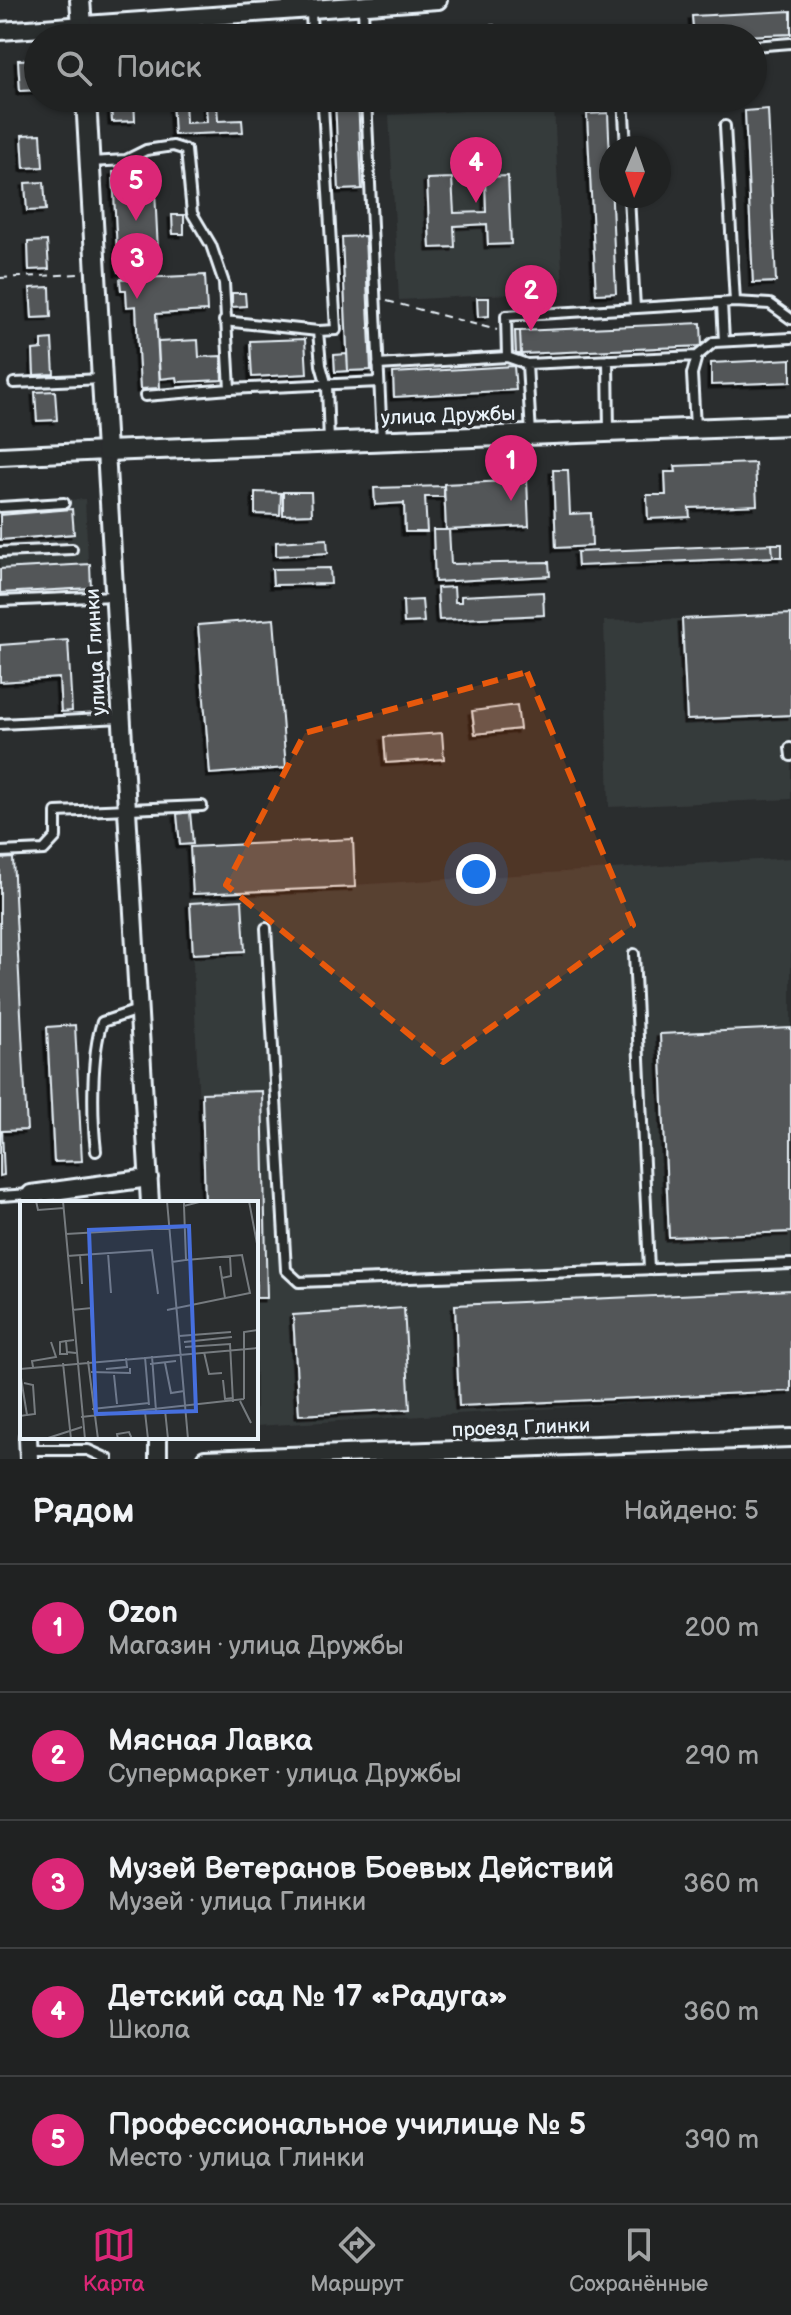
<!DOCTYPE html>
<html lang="ru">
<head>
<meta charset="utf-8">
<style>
  :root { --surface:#202222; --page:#282a2a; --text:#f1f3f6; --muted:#a2a4a5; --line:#3d3f40; --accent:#db2777 }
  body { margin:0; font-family:"Balsamiq Sans",sans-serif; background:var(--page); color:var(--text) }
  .compass { position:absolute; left:599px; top:136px; width:72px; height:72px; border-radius:50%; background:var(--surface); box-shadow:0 2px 6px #0004; rotate:182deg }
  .you { position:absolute; left:476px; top:874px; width:28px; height:28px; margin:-20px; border:6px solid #fff; border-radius:50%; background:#1a73e8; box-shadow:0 0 0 12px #1a73e833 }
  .badge { display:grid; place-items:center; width:52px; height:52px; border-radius:50%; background:var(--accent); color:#fff; font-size:26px; font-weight:700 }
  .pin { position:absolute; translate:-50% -66px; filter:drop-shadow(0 2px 4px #0008) }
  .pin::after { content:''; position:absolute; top:42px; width:28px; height:24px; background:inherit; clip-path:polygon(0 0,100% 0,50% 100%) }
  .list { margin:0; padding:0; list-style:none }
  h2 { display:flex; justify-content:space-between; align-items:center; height:104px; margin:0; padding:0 32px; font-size:34px }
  h2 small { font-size:26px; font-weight:400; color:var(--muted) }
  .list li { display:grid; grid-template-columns:52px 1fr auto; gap:24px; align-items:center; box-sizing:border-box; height:128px; padding:0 32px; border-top:2px solid var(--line) }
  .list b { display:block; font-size:30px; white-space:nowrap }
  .list p { margin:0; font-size:26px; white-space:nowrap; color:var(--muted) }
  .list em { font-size:26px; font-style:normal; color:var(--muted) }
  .icon { flex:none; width:44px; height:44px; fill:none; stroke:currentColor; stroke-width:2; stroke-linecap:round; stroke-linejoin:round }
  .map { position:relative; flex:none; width:791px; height:1459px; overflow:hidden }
  .search { position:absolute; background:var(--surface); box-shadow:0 2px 6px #0004; left:24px; right:24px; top:24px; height:88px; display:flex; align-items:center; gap:20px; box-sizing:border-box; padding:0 28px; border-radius:44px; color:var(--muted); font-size:30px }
  .sheet { height:744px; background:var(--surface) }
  nav { display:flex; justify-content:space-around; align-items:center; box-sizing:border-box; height:112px; border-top:2px solid var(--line); background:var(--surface); font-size:22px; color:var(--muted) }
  nav a { display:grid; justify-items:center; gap:4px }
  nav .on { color:var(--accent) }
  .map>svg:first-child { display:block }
</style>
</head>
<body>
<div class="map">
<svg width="791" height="1459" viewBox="0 0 791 1459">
  <defs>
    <filter id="shadow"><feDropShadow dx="-3.5" dy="3.5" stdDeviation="0" flood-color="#0009"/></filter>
  </defs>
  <rect width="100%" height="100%" fill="#2a2d2e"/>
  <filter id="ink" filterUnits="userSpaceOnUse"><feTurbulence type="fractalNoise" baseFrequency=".0125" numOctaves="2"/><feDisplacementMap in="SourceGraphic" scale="16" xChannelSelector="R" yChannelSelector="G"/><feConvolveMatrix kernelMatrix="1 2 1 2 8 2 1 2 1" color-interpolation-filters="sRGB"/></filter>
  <g filter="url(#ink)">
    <!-- built -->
    <path fill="#363a3b" d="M554 106 563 291 399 300 389 115Z
      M85 499 90 602 0 607V504Z
      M791 616V799L609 807 604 621Z
      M791 858V1394L256 1426V1203H203L190 895Z"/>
    <!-- building -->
    <path fill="#535759" stroke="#e8f1f8" stroke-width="2" filter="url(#shadow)" d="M791 11V34L694 38 692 16Z
      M494 25 495 38H379V30Z
      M355 31V38H323V33Z
      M306 34 307 38H222Z
      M38 59V90L20 91 18 60Z
      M111 98H134L135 121 112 122Z
      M172 98H185L186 123 207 122 206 105 217 104 218 121 242 120 243 132 174 135Z
      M335 98H358L362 189 339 190Z
      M768 109 776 282 753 283 745 111Z
      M608 113 616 293 596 294 587 114Z
      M41 134 43 167 24 168 22 135Z
      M154 170 159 271 118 272 113 172Z
      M508 176 511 244 488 245 487 224 454 226 455 247 430 248 427 179 452 178 454 213 486 212 485 177Z
      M44 182 46 210 27 211 25 183Z
      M172 215H184V234H173Z
      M365 236 371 370 348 371 342 237Z
      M47 241 49 269 29 270 28 242Z
      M205 275 207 311 156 314 160 388 140 389 136 306 127 307 126 290H121L120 279Z
      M50 287 51 317 32 318 30 288Z
      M232 293H245L246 306 232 307Z
      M477 298H489V316L478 317Z
      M701 323 702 346 521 354 520 331Z
      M515 331H520L521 354H516Z
      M52 339 54 374 34 375 33 350 42 349V340Z
      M305 339 307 374 252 377 250 341Z
      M198 340 199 357 221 356 222 380 178 382 177 377 160 379 158 342Z
      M347 354 348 371 335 372 334 355Z
      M791 359V382L711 385V363Z
      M514 366 516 390 394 397 393 373Z
      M55 391 57 420 37 421 35 392Z
      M755 463 757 505 689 508 690 517 648 519 647 495H666L665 472H676L675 466Z
      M553 470H568L570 514 591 513 592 546 556 548Z
      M527 480 529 526 446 530 444 484Z
      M444 486V497H425L427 532H405L404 503 375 505 374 488Z
      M255 492 281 493 280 515 255 514Z
      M283 492H311L312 514 283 515Z
      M72 509 74 534 0 540V515Z
      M433 530H449L451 564 549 562 550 576 435 582Z
      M327 539 328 553 276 556V542Z
      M772 544 773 557 578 566 577 552Z
      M772 544H782V557H773Z
      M90 564 91 588 0 593V569Z
      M330 568 331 584 273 585 272 569Z
      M454 587 455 602H461V596L543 592 544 615 439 620 437 588Z
      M422 600 424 622 404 623 403 601Z
      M791 614V715L687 720 682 619Z
      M274 619 286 768 210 774 198 625Z
      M68 640 72 711 61 712 59 678 0 682V645Z
      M517 705 520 729 475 734 472 711Z
      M442 733 444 759 386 763 384 737Z
      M190 812 193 844 180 845 177 814Z
      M353 839 355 887 193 894 190 847Z
      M13 858 27 1130 2 1131 4 1175 0 1176V859Z
      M242 900 245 951 193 954 190 903Z
      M75 1025 82 1161 54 1162 47 1027Z
      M791 1028V1232L669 1237 660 1034Z
      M262 1091 267 1298H256V1203H205L202 1093Z
      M791 1290V1391L459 1406 455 1305Z
      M404 1308 410 1409 299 1415 293 1315Z"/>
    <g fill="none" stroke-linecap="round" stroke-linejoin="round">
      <defs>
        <path id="service" d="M363 5 364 38
          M311 10 312 38
          M753 46 791 43
          M320 98 323 106 336 330 318 331 321 365 327 386 329 442
          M366 98 382 440
          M623 98 626 148
          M725 126 735 302
          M90 162 126 160 146 150 173 146 186 150 192 213 211 245 224 283 230 389
          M629 196 635 308
          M722 303 724 341
          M224 321 318 331
          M507 357 506 316 735 302 770 304 791 319
          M608 360 609 431
          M378 365 507 357 527 364
          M14 383 102 379
          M145 396 230 389 379 382
          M695 427 692 374 697 356 714 342 791 338
          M531 435 527 364 697 356
          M0 507 64 503
          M0 552 72 549
          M0 601 114 596
          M0 724 122 718
          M790 748 791 756
          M0 852 44 850 56 837V812L202 806
          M266 928 286 1270 299 1282 791 1264
          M634 954 649 1269
          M96 1151C92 1116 91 1055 102 1022L138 1010
          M0 1196 30 1194
          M28 1450H88L108 1459"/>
        <path id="minor" d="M0 31 438 0
          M0 456 106 451 150 1203
          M31 1203V1194L149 1178
          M28 1437 29 1459
          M158 1437V1459
          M205 1459 791 1438"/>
        <path id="tertiary" d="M80 0 83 38
          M86 98 106 451 791 425"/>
      </defs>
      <!-- service casing -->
      <use href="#service" stroke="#e8f1f8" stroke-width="14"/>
      <!-- minor casing -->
      <use href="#minor" stroke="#e8f1f8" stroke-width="22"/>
      <!-- tertiary casing -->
      <use href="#tertiary" stroke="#e8f1f8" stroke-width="24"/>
      <!-- path -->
      <path stroke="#e8f1f8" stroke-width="2" stroke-dasharray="8 6" stroke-linecap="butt" d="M0 278 79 274
        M387 301 497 330"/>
      <!-- service -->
      <use href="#service" stroke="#2a2d2e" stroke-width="8"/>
      <!-- minor -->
      <use href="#minor" stroke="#2a2d2e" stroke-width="16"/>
      <!-- tertiary -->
      <use href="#tertiary" stroke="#2a2d2e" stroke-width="18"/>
    </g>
  </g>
  <!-- marked area -->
  <path fill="#e8590c" fill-opacity="0.2" stroke="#e8590c" stroke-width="6" stroke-dasharray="16 10" stroke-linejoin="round" d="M527 672 633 925 443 1062 226 885 305 733Z"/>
  <g text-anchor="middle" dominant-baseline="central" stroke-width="7" stroke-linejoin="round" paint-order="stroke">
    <!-- street labels -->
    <g font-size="20" fill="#e8f1f8" stroke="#2a2d2e">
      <text transform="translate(448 416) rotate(-2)">улица Дружбы</text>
      <text transform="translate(96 652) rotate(-93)">улица Глинки</text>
      <text transform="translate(521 1428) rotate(-2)">проезд Глинки</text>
    </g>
  </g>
  <!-- overview -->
  <g transform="translate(20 1201)">
    <rect width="238" height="238" fill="#2a2d2e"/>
    <path fill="none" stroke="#767b7f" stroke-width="2" d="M16 0 18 9 44 7M43 0 65 238M147 0 168 238M164 0V5L183 0M229 0 238 48M46 33 166 26M88 52 91 92M60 54 62 83M47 55 132 49 138 93M152 61 166 59 164 5M200 65 205 97M202 77 211 75 210 55M52 109 71 107 72 119M147 109 230 92 222 54 166 59M159 135 211 131M54 139 46 140 47 151 56 152M46 140 40 141V153H48M164 141 212 136M165 146 210 143 213 201M184 151 189 173 202 172M132 155 136 210M125 156 129 204M68 160 78 238M43 162 51 238M145 162 151 192 164 190M130 163 156 160M13 166 12 160 36 156 31 141M0 168 238 147M86 168 107 166 106 157M0 171 7 214 0 215M71 171 110 172V167M94 174 97 203M203 179 205 198 213 197M4 182 13 184 15 213 7 214M224 198V131L238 129M220 200 231 222M72 208 129 202M145 209 148 238M125 211 128 238M61 216 224 198M25 238 62 226M98 238 97 233 109 231 112 238"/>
    <path fill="#466fde" fill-opacity="0.15" stroke="#466fde" stroke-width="4" d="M169 25 176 210 76 213 69 29Z"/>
    <rect width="238" height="238" fill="none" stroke="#e8f1f8" stroke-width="4"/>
  </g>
</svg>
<svg class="compass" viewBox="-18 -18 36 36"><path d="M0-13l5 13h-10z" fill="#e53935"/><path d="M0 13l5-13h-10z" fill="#a2a4a5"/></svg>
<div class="you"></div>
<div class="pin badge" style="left:511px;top:501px">1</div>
<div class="pin badge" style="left:531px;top:331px">2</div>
<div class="pin badge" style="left:137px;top:299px">3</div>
<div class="pin badge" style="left:476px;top:203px">4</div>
<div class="pin badge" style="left:136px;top:221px">5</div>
<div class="search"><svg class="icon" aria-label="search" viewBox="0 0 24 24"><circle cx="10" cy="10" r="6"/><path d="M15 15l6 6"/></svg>Поиск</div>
</div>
<section class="sheet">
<h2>Рядом<small>Найдено: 5</small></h2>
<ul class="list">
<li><span class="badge">1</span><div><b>Ozon</b><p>Магазин · улица Дружбы</p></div><em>200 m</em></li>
<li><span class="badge">2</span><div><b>Мясная Лавка</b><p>Супермаркет · улица Дружбы</p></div><em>290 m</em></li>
<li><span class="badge">3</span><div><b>Музей Ветеранов Боевых Действий</b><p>Музей · улица Глинки</p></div><em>360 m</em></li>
<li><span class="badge">4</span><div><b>Детский сад № 17 «Радуга»</b><p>Школа</p></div><em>360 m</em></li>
<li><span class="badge">5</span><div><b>Профессиональное училище № 5</b><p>Место · улица Глинки</p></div><em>390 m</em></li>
</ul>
</section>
<nav>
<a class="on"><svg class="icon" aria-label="map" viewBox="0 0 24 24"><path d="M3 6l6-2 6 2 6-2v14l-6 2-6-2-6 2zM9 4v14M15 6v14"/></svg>Карта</a>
<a><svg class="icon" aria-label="directions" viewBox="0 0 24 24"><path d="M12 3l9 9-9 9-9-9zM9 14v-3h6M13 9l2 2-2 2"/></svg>Маршрут</a>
<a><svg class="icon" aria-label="saved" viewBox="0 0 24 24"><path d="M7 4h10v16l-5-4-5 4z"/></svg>Сохранённые</a>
</nav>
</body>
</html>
